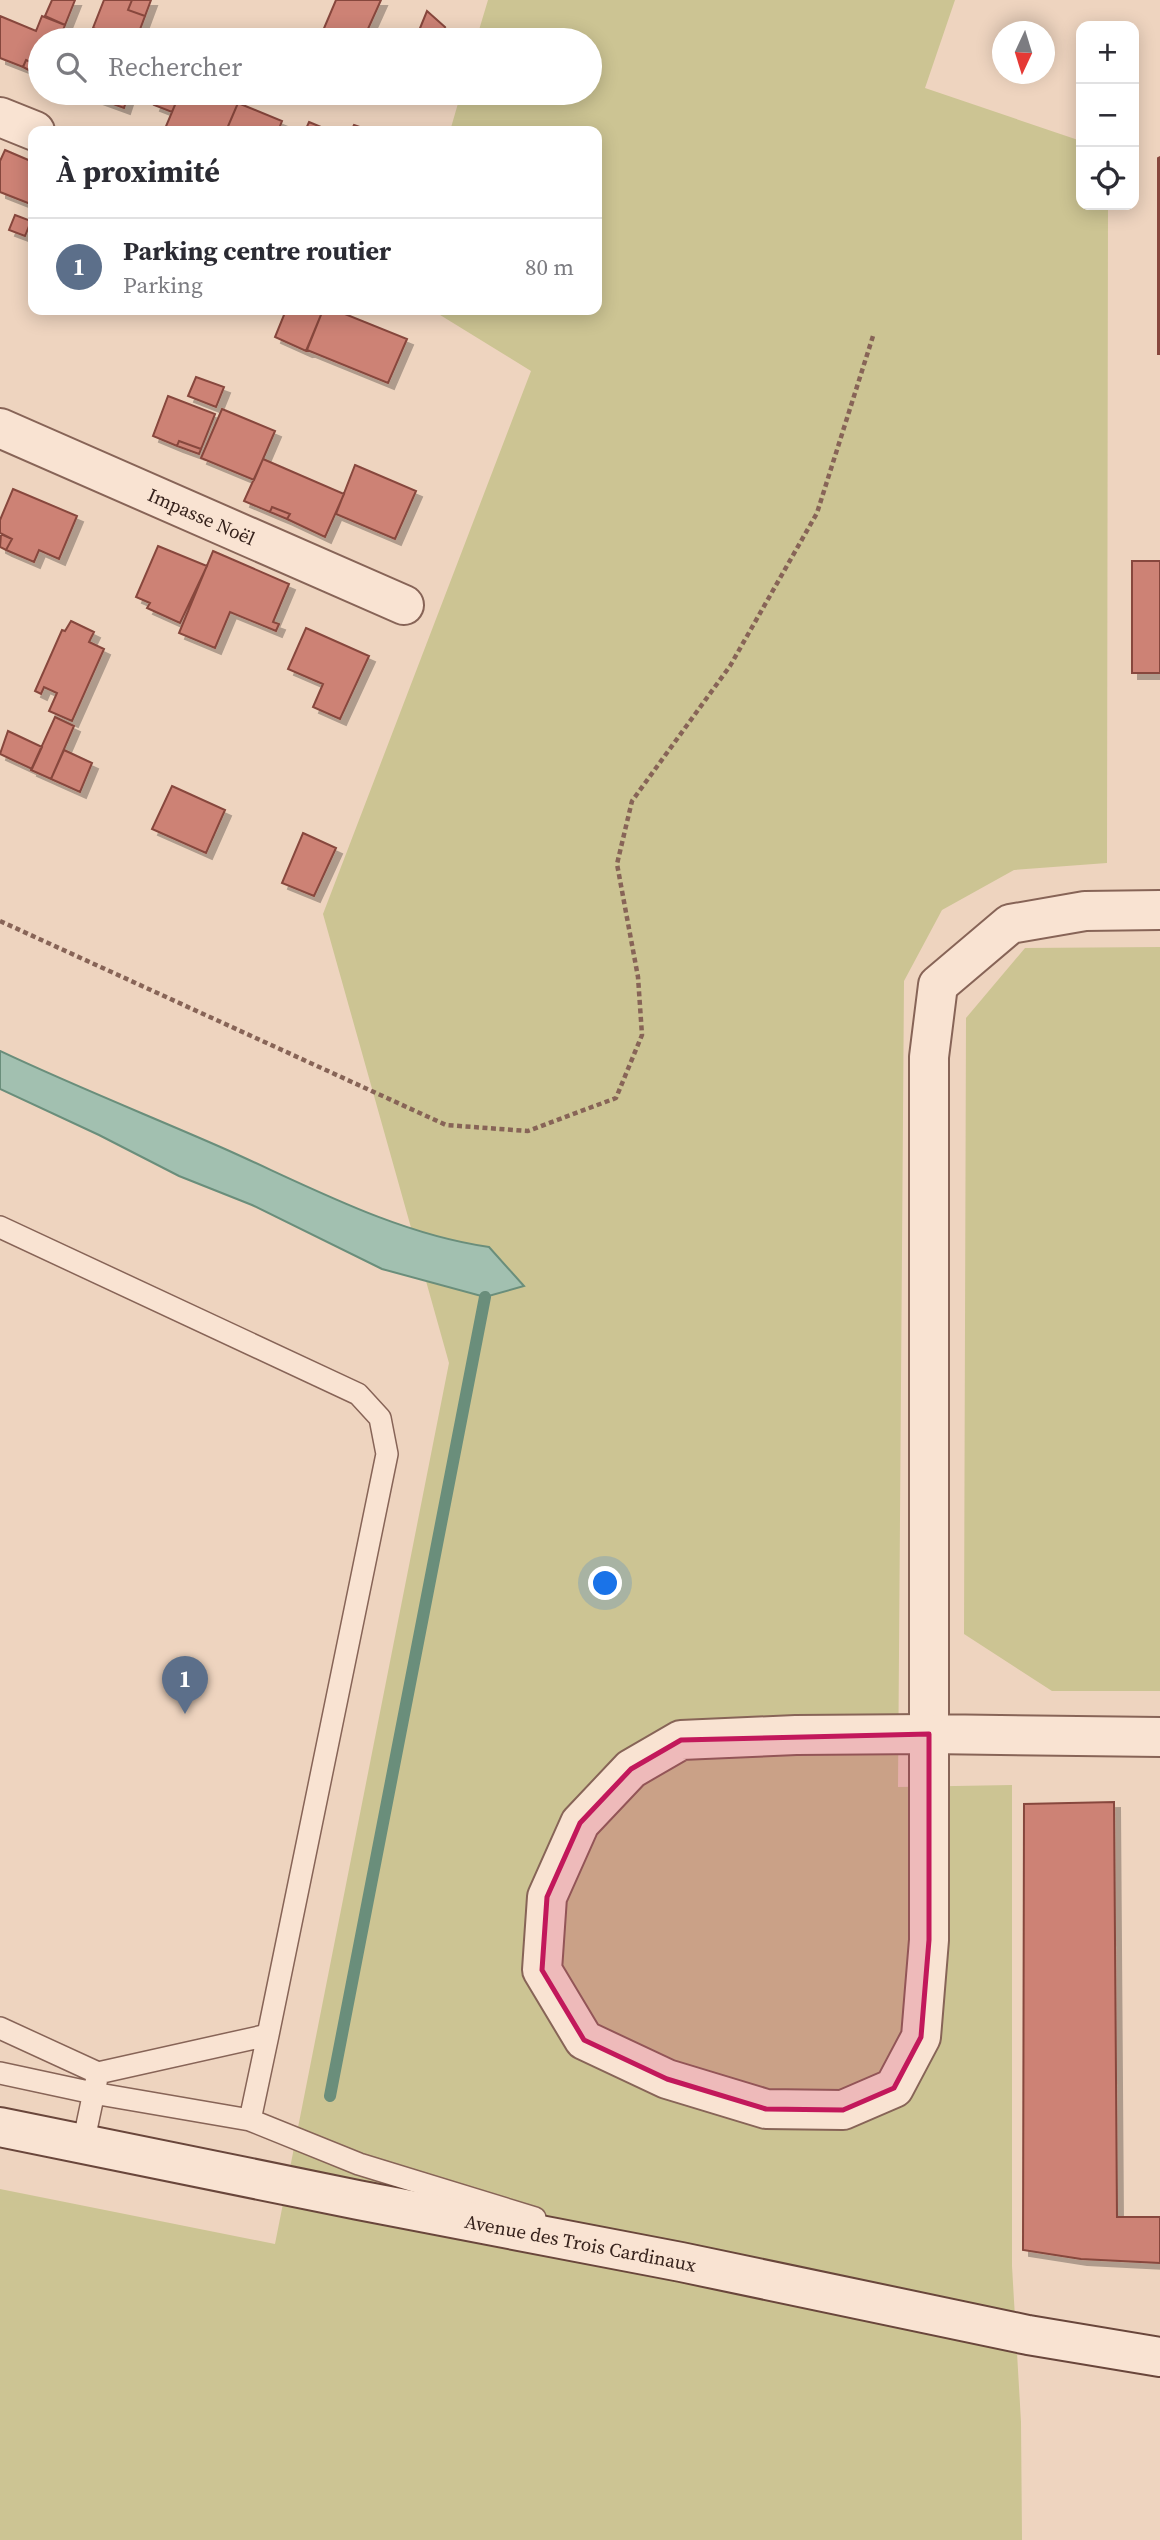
<!DOCTYPE html>
<html lang="fr">
<head>
<meta charset="utf-8">
<style>
  :root { --surface:#fff; --page:#f2f2f3; --text:#2b2b33; --muted:#7c7c81; --line:#e1e1e2; --accent:#972644 }
  body { margin:0; font-family:"Source Serif 4",serif; background:var(--page); color:var(--text) }
  .controls { position:absolute; right:21px; top:21px; display:grid; overflow:hidden; border-radius:14px; box-shadow:0 4px 18px #0003 }
  .controls button { width:63px; height:63px; display:grid; place-items:center; padding:0; border:0; border-bottom:2px solid var(--line); background:var(--surface); color:var(--text); font:35px sans-serif }
  .compass { position:absolute; left:992px; top:21px; width:63px; height:63px; border-radius:50%; background:var(--surface); box-shadow:0 4px 18px #0003; rotate:184deg }
  .you { position:absolute; left:606px; top:1584px; width:24px; height:24px; margin:-18px; border:5px solid #fff; border-radius:50%; background:#1a73e8; box-shadow:0 0 0 10px #1a73e833 }
  .badge { display:grid; place-items:center; width:46px; height:46px; border-radius:50%; background:var(--accent); color:#fff; font-size:23px; font-weight:700 }
  .pin { position:absolute; translate:-50% -58px; filter:drop-shadow(0 2px 4px #0008) }
  .pin::after { content:''; position:absolute; top:37px; width:24px; height:21px; background:inherit; clip-path:polygon(0 0,100% 0,50% 100%) }
  .list { margin:0; padding:0; list-style:none }
  h2 { display:flex; justify-content:space-between; align-items:center; height:91px; margin:0; padding:0 28px; font-size:30px }
  h2 small { font-size:23px; font-weight:400; color:var(--muted) }
  .list li { display:grid; grid-template-columns:46px 1fr auto; gap:21px; align-items:center; box-sizing:border-box; height:98px; padding:0 28px; border-top:2px solid var(--line) }
  .list b { display:block; font-size:26px; white-space:nowrap }
  .list p { margin:0; font-size:23px; white-space:nowrap; color:var(--muted) }
  .list em { font-size:23px; font-style:normal; color:var(--muted) }
  .icon { flex:none; width:38px; height:38px; fill:none; stroke:currentColor; stroke-width:2; stroke-linecap:round; stroke-linejoin:round }
  .map { position:relative; flex:none; width:1160px; height:2540px; overflow:hidden }
  .search { position:absolute; background:var(--surface); box-shadow:0 4px 18px #0003; left:28px; top:28px; width:574px; height:77px; display:flex; align-items:center; gap:18px; box-sizing:border-box; padding:0 24px; border-radius:38px; color:var(--muted); font-size:26px }
  .panel { position:absolute; background:var(--surface); box-shadow:0 4px 18px #0003; left:28px; top:126px; width:574px; height:189px; border-radius:14px }
  .map>svg:first-child { display:block }
</style>
</head>
<body>
<div class="map">
<svg width="1160" height="2540" viewBox="0 0 1160 2540">
  <defs>
    <filter id="shadow"><feDropShadow dx="6" dy="6" stdDeviation="0" flood-color="#0004"/></filter>
  </defs>
  <rect width="100%" height="100%" fill="#eed4bf"/>
  <!-- green -->
  <path fill="#ccc493" d="M488 0H955L925 88 1081 141V205H1108L1107 863 1014 870 942 910 904 981 898 1787 1012 1785V2266L1021 2422 1022 2540H0V2189L275 2244 449 1363 323 914 531 371 432 310H597V131H450L461 93H590V40H476Z
    M1160 947V1691H1052L964 1634 966 1018 1025 948Z"/>
  <!-- water -->
  <path fill="#a2c0b0" stroke="#6a8e7b" stroke-width="2" d="M0 1051C74 1086 150 1116 225 1149 310 1187 397 1234 489 1247L524 1286 485 1297 382 1269 252 1205 179 1176 99 1135 0 1089Z"/>
  <g fill="none" stroke-linecap="round" stroke-linejoin="round">
    <!-- stream -->
    <path stroke="#6a8e7b" stroke-width="12" d="M330 2096 485 1297"/>
  </g>
  <!-- building -->
  <path fill="#cd8274" stroke="#87473d" stroke-width="2" filter="url(#shadow)" d="M52 0H75L65 25 45 16Z
    M104 0H132L128 10 145 16 136 40H98L101 31 93 28Z
    M132 0H151L145 16 128 10Z
    M336 0H381L363 40H319Z
    M427 11 445 27 440 40H422L416 38Z
    M0 16 36 31 42 16 65 25 59 40H40V66L26 60 23 67 0 58Z
    M93 28 101 31 98 40H88Z
    M26 60 40 66V76L23 67Z
    M83 93H129L124 108Z
    M159 93H180L172 112 154 105Z
    M180 93H226L224 97 238 103 226 131H164Z
    M238 103 282 121 278 131H226Z
    M309 122 326 129 325 131H305Z
    M354 125 371 131H351Z
    M5 150 33 162V205L0 192V161Z
    M1160 157V354H1158V158Z
    M15 215 31 221 25 236 9 230Z
    M286 310H323L306 351 275 337Z
    M323 310H335L407 339 388 383 307 350Z
    M196 377 224 387 216 407 188 396Z
    M168 396 215 414 201 449 179 441 177 446 153 436Z
    M222 409 275 431 254 480 201 458Z
    M179 441 201 449 199 454 177 446Z
    M263 459 344 494 325 537 287 519 290 514 272 507 270 512 244 501Z
    M355 465 416 491 395 539 336 514Z
    M13 489 77 516 59 559 39 550 34 562 6 550 12 539 0 533V520Z
    M272 507 290 514 287 519 270 512Z
    M1 534 12 539 6 550 0 547Z
    M158 546 207 566 180 623 147 608 150 603 136 597Z
    M213 551 289 584 273 622 279 624 276 631 230 612 215 648 179 633Z
    M1132 561H1160V673H1132Z
    M71 621 94 632 89 642 104 649 72 721 49 711 57 693 44 687 41 694 35 691 62 630 65 631Z
    M306 628 369 656 340 719 313 707 323 684 288 669Z
    M55 717 74 726 51 779 31 770Z
    M8 731 42 747 32 769 0 754Z
    M64 750 92 763 80 792 51 779Z
    M172 786 225 810 206 853 152 829Z
    M303 833 336 848 314 896 282 883Z
    M1114 1802 1117 2217H1160V2263L1081 2259 1023 2250 1024 1804Z"/>
  <g fill="none" stroke-linecap="round" stroke-linejoin="round">
    <defs>
      <path id="lane" d="M0 1227 358 1394 380 1418 387 1454 268 2035 98 2073
        M0 2028 98 2073 83 2144
        M0 2073 93 2093 250 2120 359 2164 535 2218
        M250 2120 268 2035"/>
      <g id="street">
        <path d="M0 117 35 131"/>
        <path id="s1" d="M0 428 404 605"/>
        <path d="M1160 910 1085 911 1010 924 938 985 929 1057V1734L1160 1737"/>
        <path d="M929 1734V1940L921 2037 894 2088 843 2110 766 2109 667 2079 584 2040 542 1970 547 1897 580 1823 631 1769 681 1740 796 1735Z"/>
      </g>
      <g id="secondary">
        <path id="s2" d="M0 2127 358 2200 681 2262 1028 2335 1160 2357"/>
      </g>
    </defs>
    <!-- lane casing -->
    <use href="#lane" stroke="#876457" stroke-width="24"/>
    <!-- street casing -->
    <use href="#street" stroke="#876457" stroke-width="42"/>
    <!-- secondary casing -->
    <use href="#secondary" stroke="#69463b" stroke-width="42"/>
    <!-- path -->
    <path stroke="#876457" stroke-width="4.5" stroke-dasharray="5 3.5" stroke-linecap="butt" d="M0 921 446 1125 528 1131 616 1098 642 1035 638 977 617 864 632 801 730 666 817 513 873 336"/>
    <!-- lane -->
    <use href="#lane" stroke="#f9e3d2" stroke-width="21"/>
    <!-- street -->
    <use href="#street" stroke="#f9e3d2" stroke-width="38"/>
    <!-- secondary -->
    <use href="#secondary" stroke="#f9e3d2" stroke-width="38"/>
  </g>
  <!-- marked area -->
  <path fill="#c2185b" fill-opacity="0.2" stroke="#c2185b" stroke-width="5" stroke-linejoin="round" d="M929 1734V1940L921 2037 894 2088 843 2110 766 2109 667 2079 584 2040 542 1970 547 1897 580 1823 631 1769 681 1740Z"/>
  <g text-anchor="middle" dominant-baseline="central" stroke-width="5" stroke-linejoin="round" paint-order="stroke">
    <!-- street labels -->
    <g font-size="19" fill="#36221c" stroke="#f6e0cf">
      <text stroke="none"><textPath href="#s1" startOffset="220">Impasse Noël</textPath></text>
      <text stroke="none"><textPath href="#s2" startOffset="592">Avenue des Trois Cardinaux</textPath></text>
    </g>
  </g>
</svg>
<div class="controls">
<button>+</button>
<button>−</button>
<button><svg class="icon" aria-label="locate" viewBox="0 0 24 24"><circle cx="12" cy="12" r="6"/><path d="M12 2v4M12 18v4M2 12h4M18 12h4"/></svg></button>
</div>
<svg class="compass" viewBox="-18 -18 36 36"><path d="M0-13l5 13h-10z" fill="#e53935"/><path d="M0 13l5-13h-10z" fill="#7c7c81"/></svg>
<div class="you"></div>
<div class="pin badge" style="left:185px;top:1714px;background:#5c6f8a">1</div>
<div class="search"><svg class="icon" aria-label="search" viewBox="0 0 24 24"><circle cx="10" cy="10" r="6"/><path d="M15 15l6 6"/></svg>Rechercher</div>
<section class="panel">
<h2>À proximité<small></small></h2>
<ul class="list">
<li><span class="badge" style="background:#5c6f8a">1</span><div><b>Parking centre routier</b><p>Parking</p></div><em>80 m</em></li>
</ul>
</section>
</div>
</body>
</html>
